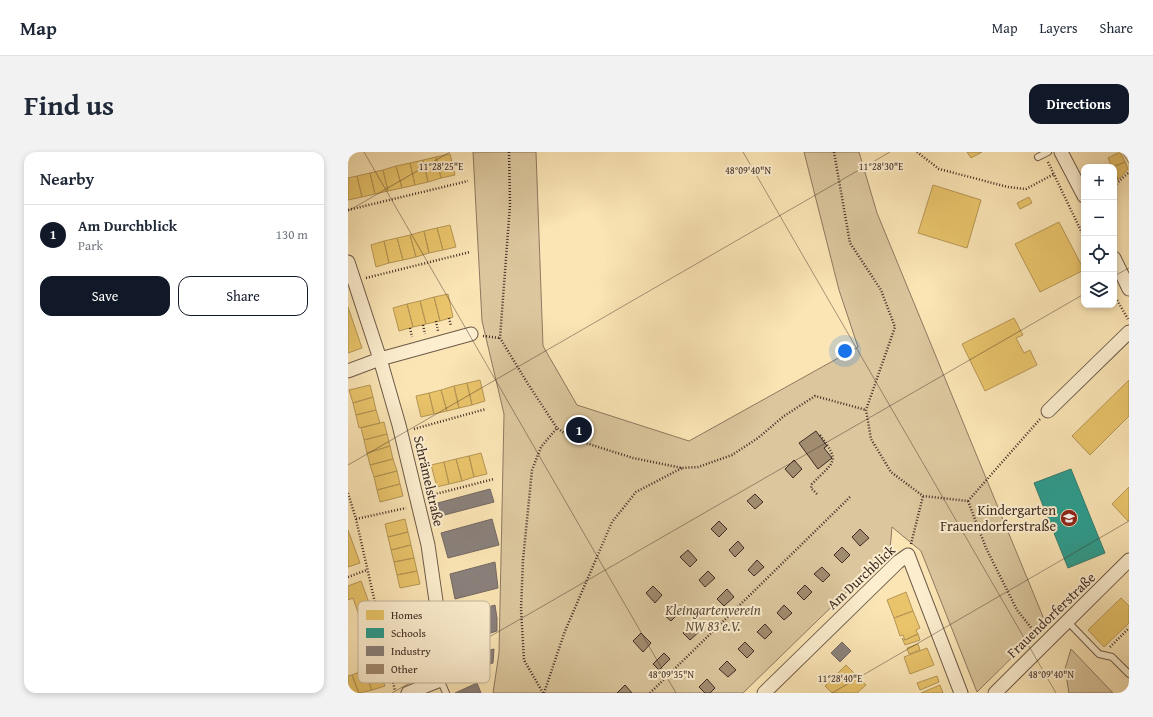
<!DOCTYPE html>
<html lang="en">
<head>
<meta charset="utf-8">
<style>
  :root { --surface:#fff; --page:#f2f2f3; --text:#1f2937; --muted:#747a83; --line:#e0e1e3; --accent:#111827 }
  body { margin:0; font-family:"Gentium Book Plus",serif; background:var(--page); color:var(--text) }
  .controls { position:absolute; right:12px; top:12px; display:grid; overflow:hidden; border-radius:8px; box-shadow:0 2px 6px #0003 }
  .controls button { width:36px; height:36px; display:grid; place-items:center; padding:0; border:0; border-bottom:1px solid var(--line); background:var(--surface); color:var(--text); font:20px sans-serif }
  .you { position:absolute; left:497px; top:199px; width:14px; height:14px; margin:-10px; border:3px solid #fff; border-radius:50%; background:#1a73e8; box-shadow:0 0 0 6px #1a73e833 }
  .badge { display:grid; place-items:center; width:26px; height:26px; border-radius:50%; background:var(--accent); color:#fff; font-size:13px; font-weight:700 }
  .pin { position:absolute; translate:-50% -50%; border:2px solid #fff; box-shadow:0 1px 4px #0006 }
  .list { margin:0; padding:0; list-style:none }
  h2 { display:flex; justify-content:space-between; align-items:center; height:52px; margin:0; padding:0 16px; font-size:17px }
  h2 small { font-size:13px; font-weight:400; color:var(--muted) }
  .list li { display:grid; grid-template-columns:26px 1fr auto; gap:12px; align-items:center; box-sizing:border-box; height:60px; padding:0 16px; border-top:1px solid var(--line) }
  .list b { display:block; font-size:15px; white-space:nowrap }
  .list p { margin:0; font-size:13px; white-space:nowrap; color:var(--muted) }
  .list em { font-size:13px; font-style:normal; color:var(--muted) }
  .actions { display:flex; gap:8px; padding:12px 16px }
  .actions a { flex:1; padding:9px 0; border:1px solid var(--accent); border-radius:12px; text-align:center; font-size:14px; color:var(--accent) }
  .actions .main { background:var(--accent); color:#fff }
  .icon { flex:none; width:22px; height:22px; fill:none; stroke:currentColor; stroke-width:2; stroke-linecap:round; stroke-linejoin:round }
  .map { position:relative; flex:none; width:781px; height:541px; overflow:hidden; border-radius:12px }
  header { display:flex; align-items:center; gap:24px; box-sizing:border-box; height:56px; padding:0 20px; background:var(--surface); border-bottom:1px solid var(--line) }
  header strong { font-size:19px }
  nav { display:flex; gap:22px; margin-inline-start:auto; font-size:14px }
  .intro { display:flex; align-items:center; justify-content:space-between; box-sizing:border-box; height:96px; padding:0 24px }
  h1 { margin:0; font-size:28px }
  .button { padding:10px 18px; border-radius:12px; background:var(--accent); color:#fff; font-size:14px; font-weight:700 }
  main { display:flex; gap:24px; padding:0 24px }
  aside { flex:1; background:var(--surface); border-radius:12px; box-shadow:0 2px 6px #0003 }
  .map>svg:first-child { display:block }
</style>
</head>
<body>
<header>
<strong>Map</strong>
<nav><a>Map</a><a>Layers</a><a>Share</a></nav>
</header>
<div class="intro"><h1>Find us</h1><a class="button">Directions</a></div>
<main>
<aside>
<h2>Nearby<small></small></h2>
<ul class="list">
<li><span class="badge">1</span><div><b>Am Durchblick</b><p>Park</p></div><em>130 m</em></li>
</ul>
<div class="actions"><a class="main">Save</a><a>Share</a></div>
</aside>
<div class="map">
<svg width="781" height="541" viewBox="0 0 781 541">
  <rect width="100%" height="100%" fill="#fbe5b5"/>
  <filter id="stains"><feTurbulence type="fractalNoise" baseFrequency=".005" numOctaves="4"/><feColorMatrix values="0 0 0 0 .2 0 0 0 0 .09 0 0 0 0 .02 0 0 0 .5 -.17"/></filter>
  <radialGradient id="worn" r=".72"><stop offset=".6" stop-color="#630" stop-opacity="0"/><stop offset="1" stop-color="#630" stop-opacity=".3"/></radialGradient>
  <!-- green -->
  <path fill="#dbc69d" stroke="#8d7961" d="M125 0H188L195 194 229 253 341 289 510 195 491 138 456 0H511L529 61 698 472 629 540 573 399 544 375 542 398 395 541H145L151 501 156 262 134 169Z
    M723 497 765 541H721L717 517Z"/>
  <!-- homes -->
  <path fill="#e9c46a" stroke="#b69655" d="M619 0H634L623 6Z
    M772 0 777 10 764 15 760 6Z
    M102 2 107 23 93 26 88 5Z
    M88 5 93 26 80 30 75 8Z
    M75 8 80 30 67 33 62 11Z
    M777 10 780 17 770 28 766 15Z
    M62 11 67 33 54 36 48 14Z
    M48 14 54 36 40 39 35 18Z
    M35 18 40 39 27 42 22 21Z
    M22 21 27 42 14 45 9 24Z
    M9 24 14 45 0 48V26Z
    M585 33 633 48 619 96 570 81Z
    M681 45 684 51 672 57 669 51Z
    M711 70 736 118 692 140 667 92Z
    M102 73 108 95 95 98 89 76Z
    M89 76 95 98 81 101 76 79Z
    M76 79 81 101 68 105 62 83Z
    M62 83 68 105 55 108 49 86Z
    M49 86 55 108 41 111 36 89Z
    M36 89 41 111 28 115 23 93Z
    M100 142 105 165 92 169 86 145Z
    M86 145 92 169 78 172 72 149Z
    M72 149 78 172 65 175 59 152Z
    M59 152 65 175 51 179 45 156Z
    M0 155 14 196 0 201Z
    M666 166 675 183 668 186 676 201 682 198 689 213 637 239 614 192Z
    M132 228 137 249 124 253 119 231Z
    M781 228V264L742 303 724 284Z
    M119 231 124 253 111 256 106 234Z
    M22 233 25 245 5 251 1 238Z
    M106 234 111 256 99 259 93 238Z
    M93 238 99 259 86 262 81 241Z
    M81 241 86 262 73 265 68 244Z
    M25 245 28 258 8 263 5 251Z
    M28 258 32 271 11 276 8 263Z
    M36 270 39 282 16 288 13 276Z
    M39 282 42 294 19 301 16 288Z
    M42 294 45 307 22 313 19 301Z
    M133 301 139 322 126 325 121 304Z
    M121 304 126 325 114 329 108 307Z
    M45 307 49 319 26 325 22 313Z
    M108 307 114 329 101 332 96 310Z
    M96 310 101 332 89 335 83 313Z
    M49 319 52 332 29 338 26 325Z
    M52 332 55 344 32 350 29 338Z
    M781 335V367L780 369 764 352Z
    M57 367 60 380 40 385 37 372Z
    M0 378 12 411 0 415Z
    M60 380 63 393 43 398 40 385Z
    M63 393 66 406 46 410 43 398Z
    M66 406 69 419 49 423 46 410Z
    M69 419 72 432 52 436 49 423Z
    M13 429 26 464 13 469 5 446 0 448V434Z
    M558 440 565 459 546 466 539 448Z
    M773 446 781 454V471L756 495 740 478Z
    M565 459 572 476 568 478 570 482 557 488 555 483 552 484 546 466Z
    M570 482 572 488 557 493 554 486 557 488Z
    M570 492 572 498 561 502 559 496Z
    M579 496 586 513 562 522 556 505Z
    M29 513 37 534 24 538 16 518Z
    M498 513 518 533 509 541H484L477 534Z
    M16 518 24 538 11 541 4 523Z
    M4 523 11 541H0V524Z
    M589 524 591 530 572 538 569 531Z
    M592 533 595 541H573Z"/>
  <!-- schools -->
  <path fill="#2a9d8f" stroke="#307b6f" d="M723 317 757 401 720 416 686 331Z"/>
  <!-- industry -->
  <path fill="#8a817c" stroke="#746862" d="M142 337 146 350 89 365 86 352Z
    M144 367 151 393 100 406 93 381Z
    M147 410 150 436 107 447 102 422Z
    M147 453 149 466V479L113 490 106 465Z
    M494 490 503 499 492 510 483 501Z
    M146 497 145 511 113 520 110 507Z
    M129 531 133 541H107Z"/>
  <!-- building -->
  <path fill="#a18c70" stroke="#3f2c25" d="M468 279 479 294 476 296 484 306 470 317 451 291Z
    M446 308 454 317 445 326 437 317Z
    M407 342 415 350 407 357 399 349Z
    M371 369 379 377 371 385 363 377Z
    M512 377 521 386 512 394 504 385Z
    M390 389 396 396 387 405 381 398Z
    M494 395 502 403 494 411 486 403Z
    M340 398 349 408 342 415 332 405Z
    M409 408 416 415 406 424 400 418Z
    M474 415 482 423 475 430 466 422Z
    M360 419 367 426 357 435 351 428Z
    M457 433 464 440 456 448 449 441Z
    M305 434 314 443 307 451 298 441Z
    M379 437 386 445 376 454 369 447Z
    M326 453 332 460 323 469 316 463Z
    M436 453 444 461 436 468 429 461Z
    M345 472 352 479 342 488 335 481Z
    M417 472 424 480 417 487 409 480Z
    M293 481 303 491 295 500 285 489Z
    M397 490 406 499 399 506 390 497Z
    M316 501 322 507 311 518 305 512Z
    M379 509 388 518 380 525 371 517Z
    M359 527 367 536 362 541H357L351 535Z
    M277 533 284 541H269Z"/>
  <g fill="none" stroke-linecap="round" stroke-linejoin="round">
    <defs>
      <path id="lane" d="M690 5 700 0
        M720 470 751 502 764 505 781 522
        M92 527 98 541"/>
      <path id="street" d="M713 0 736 44
        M766 106 781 137
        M0 110 32 207 51 273 80 393 97 512 90 529 60 541
        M0 219 32 207 123 182
        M700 259 781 180
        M416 541 550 410 560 403 613 541
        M647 541 781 408"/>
    </defs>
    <!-- lane casing -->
    <use href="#lane" stroke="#6e5a49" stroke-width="8"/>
    <!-- street casing -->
    <use href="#street" stroke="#6e5a49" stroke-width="15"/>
    <!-- path -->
    <path stroke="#3f2c25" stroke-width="2.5" stroke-dasharray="1 2" stroke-linecap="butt" d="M161 0 162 53 152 186 180 232 209 276
      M486 0 502 91 533 138 547 175 518 258 523 287 543 320 575 344 620 349
      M569 0 591 17 660 35 678 37 706 22
      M700 10 736 85
      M766 34 781 20
      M0 58 120 29
      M18 126 122 100
      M766 143 780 167
      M101 166 103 174
      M88 169 90 179
      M75 173 77 182
      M62 176 64 185
      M135 184 152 186
      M66 277 138 257
      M0 341 8 367 47 539
      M469 342 463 336 464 332C486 309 493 311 472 283
      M80 344 146 327
      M620 349 638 396 669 458 689 483
      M620 349 692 267
      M8 367 58 356
      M563 392 575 344
      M0 425 19 418
      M762 495 781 476
      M195 541 176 508 173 457 175 408 184 318 193 295 209 276 225 287 285 306 334 316 350 315 384 303 410 286 436 264 467 244 518 258
      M196 541 217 479 264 370 288 340 334 316
      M302 541 503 344"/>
    <!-- lane -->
    <use href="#lane" stroke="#fceecf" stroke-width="6"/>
    <!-- street -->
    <use href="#street" stroke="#fceecf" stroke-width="13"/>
  </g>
  <!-- ticks -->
  <path fill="none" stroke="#3f2c25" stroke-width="1" stroke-opacity="0.45" d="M16 0 328 541M395 0 708 541M774 0 781 11M0 59 102 0M766 124 781 116M0 313 542 0M44 541 736 142M484 541 781 369"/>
  <!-- icons -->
  <defs>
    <symbol id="school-disc" viewBox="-11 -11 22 22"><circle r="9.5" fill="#8f2418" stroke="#fceecf"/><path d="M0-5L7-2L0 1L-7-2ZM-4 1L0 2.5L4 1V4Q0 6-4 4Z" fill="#fff"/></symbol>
  </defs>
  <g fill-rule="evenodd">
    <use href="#school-disc" x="711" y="356" width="20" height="20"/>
  </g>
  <g text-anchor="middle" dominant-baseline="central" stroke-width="4" stroke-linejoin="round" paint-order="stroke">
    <!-- street labels -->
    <g font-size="14" fill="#3f2c25" stroke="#fceecf">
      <text transform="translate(81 329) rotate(77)">Schrämelstraße</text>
      <text transform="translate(513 425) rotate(-43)">Am Durchblick</text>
      <text transform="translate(703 463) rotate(-44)">Frauendorferstraße</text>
    </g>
    <!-- poi labels -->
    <g font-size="14" fill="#3f2c25" stroke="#fceecf" text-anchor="end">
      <text x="708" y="358">Kindergarten<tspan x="708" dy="16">Frauendorferstraße</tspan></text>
    </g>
    <!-- park labels -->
    <g font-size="14" font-style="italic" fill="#5e4b3d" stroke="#fceecf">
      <text x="365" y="458">Kleingartenverein<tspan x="365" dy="16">NW 83 e.V.</tspan></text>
    </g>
  </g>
  <!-- legend -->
  <rect x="10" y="449" width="132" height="82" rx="6" fill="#fceecf" stroke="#c3b49c" stroke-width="1"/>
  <rect x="18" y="458" width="18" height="10" fill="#e9c46a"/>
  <rect x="18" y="476" width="18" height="10" fill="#2a9d8f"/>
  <rect x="18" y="494" width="18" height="10" fill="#8a817c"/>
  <rect x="18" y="512" width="18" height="10" fill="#a18c70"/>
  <g font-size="11" fill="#3f2c25">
    <text x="43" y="467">Homes</text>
    <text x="43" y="485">Schools</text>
    <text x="43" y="503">Industry</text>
    <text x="43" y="521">Other</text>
  </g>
  <g font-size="10" text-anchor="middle" fill="#3f2c25" stroke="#fceecf" stroke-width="4" stroke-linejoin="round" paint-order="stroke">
    <text x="93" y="18">11°28'25"E</text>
    <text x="533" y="18">11°28'30"E</text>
    <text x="400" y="22">48°09'40"N</text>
    <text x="323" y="526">48°09'35"N</text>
    <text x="703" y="526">48°09'40"N</text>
    <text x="492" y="530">11°28'40"E</text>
  </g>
  <rect width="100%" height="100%" filter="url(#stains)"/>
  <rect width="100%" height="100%" fill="url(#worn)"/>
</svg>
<div class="controls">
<button>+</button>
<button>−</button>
<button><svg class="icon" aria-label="locate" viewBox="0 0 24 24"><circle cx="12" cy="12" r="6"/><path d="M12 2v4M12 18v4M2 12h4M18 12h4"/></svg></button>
<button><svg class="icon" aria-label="layers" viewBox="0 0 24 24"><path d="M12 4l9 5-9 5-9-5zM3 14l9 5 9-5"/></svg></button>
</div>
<div class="you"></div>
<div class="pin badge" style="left:231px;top:278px">1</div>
</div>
</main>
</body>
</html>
